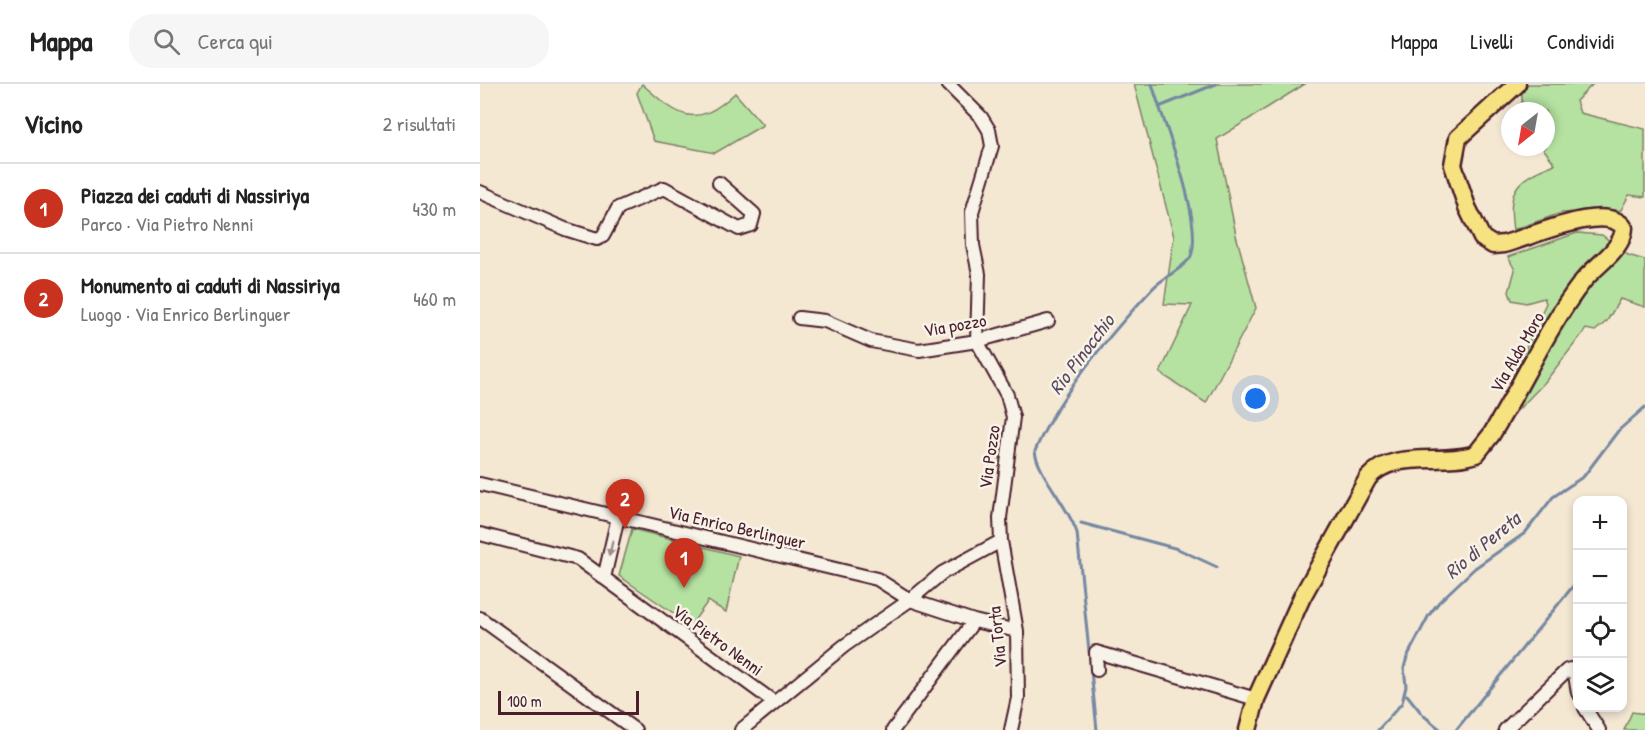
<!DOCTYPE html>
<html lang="it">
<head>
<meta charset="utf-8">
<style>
  :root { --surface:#fff; --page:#f6f6f6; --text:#222; --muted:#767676; --line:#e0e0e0; --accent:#c8321e }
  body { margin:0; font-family:"Patrick Hand",sans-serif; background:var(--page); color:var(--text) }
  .controls { position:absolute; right:18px; bottom:18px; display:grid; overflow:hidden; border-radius:12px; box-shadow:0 3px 9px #0003 }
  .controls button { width:54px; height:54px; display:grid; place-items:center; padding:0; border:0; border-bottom:2px solid var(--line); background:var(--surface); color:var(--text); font:30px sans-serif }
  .compass { position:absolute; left:1021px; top:18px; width:54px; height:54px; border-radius:50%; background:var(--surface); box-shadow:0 3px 9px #0003; rotate:211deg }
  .scale { position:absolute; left:18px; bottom:15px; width:141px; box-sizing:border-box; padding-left:6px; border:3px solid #4a1f2b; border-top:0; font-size:16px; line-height:21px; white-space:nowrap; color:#4a1f2b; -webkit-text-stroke:4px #f7f3e8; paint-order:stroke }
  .you { position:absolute; left:776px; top:315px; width:21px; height:21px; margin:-15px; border:4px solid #fff; border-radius:50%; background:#1a73e8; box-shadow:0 0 0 9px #1a73e833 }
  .badge { display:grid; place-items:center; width:39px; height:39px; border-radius:50%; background:var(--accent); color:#fff; font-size:20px; font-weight:700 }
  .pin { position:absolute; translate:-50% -50px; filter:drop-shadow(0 2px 3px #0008) }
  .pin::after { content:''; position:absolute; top:32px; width:21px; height:18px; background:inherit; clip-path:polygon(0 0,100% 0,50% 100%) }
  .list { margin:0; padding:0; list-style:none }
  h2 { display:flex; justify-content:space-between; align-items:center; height:78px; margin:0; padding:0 24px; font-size:26px }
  h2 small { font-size:20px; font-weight:400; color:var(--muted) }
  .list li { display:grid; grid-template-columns:39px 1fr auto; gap:18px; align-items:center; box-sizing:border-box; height:90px; padding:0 24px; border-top:2px solid var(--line) }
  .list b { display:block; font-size:22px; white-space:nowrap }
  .list p { margin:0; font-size:20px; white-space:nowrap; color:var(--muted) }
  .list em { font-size:20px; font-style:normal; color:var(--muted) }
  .icon { flex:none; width:33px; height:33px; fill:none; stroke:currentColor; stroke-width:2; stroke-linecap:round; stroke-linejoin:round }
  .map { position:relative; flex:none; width:1165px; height:646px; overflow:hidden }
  header { display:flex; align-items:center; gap:36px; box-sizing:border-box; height:84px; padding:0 30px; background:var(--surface); border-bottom:2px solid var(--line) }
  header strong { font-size:28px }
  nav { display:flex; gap:33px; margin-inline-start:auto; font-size:21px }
  .search { width:420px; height:54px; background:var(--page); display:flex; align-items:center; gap:15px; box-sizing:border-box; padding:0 21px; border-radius:24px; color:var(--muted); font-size:22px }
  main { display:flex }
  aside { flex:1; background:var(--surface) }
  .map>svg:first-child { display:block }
</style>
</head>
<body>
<header>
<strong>Mappa</strong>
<div class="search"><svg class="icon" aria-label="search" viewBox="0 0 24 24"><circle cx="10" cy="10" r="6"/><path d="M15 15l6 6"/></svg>Cerca qui</div>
<nav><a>Mappa</a><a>Livelli</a><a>Condividi</a></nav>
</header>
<main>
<aside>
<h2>Vicino<small>2 risultati</small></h2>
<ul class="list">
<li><span class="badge">1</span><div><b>Piazza dei caduti di Nassiriya</b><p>Parco · Via Pietro Nenni</p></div><em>430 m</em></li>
<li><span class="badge">2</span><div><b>Monumento ai caduti di Nassiriya</b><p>Luogo · Via Enrico Berlinguer</p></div><em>460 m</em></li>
</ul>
</aside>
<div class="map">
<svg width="1165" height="646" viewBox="0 0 1165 646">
  <rect width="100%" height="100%" fill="#f4e8d3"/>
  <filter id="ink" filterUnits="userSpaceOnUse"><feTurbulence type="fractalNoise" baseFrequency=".0167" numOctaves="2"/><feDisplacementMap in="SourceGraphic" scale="12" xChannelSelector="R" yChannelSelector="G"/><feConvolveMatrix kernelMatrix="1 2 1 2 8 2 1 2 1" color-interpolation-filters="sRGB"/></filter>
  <g filter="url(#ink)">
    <!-- green -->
    <path fill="#b5e2a1" stroke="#808066" stroke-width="1.5" d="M162 0C198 32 215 47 255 9L283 41 235 69 174 57 157 9Z
      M654 0H825L737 55 756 151 776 224 726 319 680 289 712 221 684 220 694 153Z
      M1048 0H1113L1096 17 1100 29 1165 45V113L1149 111 1141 126 1081 129 1033 146C1027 103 1037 95 1075 80L1062 63H1066V27H1043L1042 25V7Z
      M1097 149 1122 151 1148 171 1165 176V223L1140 215 1127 237 1115 247 1106 245 1065 298 1037 327 1019 323 1066 219 1064 214 1046 219 1032 216 1029 208 1035 186 1028 173Z
      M152 445 259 472 246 528 228 517 211 541 139 492Z
      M1152 628 1165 630V646H1144Z"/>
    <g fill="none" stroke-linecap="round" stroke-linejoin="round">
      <!-- stream -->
      <path stroke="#7487a1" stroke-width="3" d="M679 23 736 0
        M601 439 698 465 737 483
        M927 611 943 631 961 646
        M617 646 597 449C589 423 557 389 555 367 579 310 631 249 673 204 681 195 707 182 711 172 724 135 683 38 672 0
        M898 646 922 619 926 602 924 584 927 573 949 531 959 518 995 484 1045 449 1073 413 1104 392 1138 347 1165 323
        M976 646 1098 496"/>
      <defs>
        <path id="minor" d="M468 0 501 33 509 46 512 62 492 128 493 161 499 190 497 257 527 311 533 333 520 434 521 457 537 547 538 614 531 646
          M0 108 85 145 117 155 123 152 138 124 184 104 259 145 271 141 274 130 239 99
          M319 234 345 237 391 257 439 266 497 257 568 237
          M0 400 397 495 430 516 494 537
          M0 450 98 475 294 618
          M124 494 138 433
          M0 534 155 646
          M617 586 616 568 776 615
          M1105 624 1119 646
          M261 646 364 562 430 516 462 489 521 457
          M413 646 494 537 537 547
          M1025 646 1087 586 1090 585 1095 591 1098 609"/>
        <path id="major" d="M768 646 776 615 822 513 888 394C914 364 962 382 996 370L1011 351C1042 301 1067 243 1103 197 1116 181 1143 165 1144 144 1127 117 1049 154 1024 160L1013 161 1002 154 987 123 973 81 978 54 1037 0"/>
      </defs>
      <!-- minor casing -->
      <use href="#minor" stroke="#4a1f2b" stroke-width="16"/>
      <!-- major casing -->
      <use href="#major" stroke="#4a1f2b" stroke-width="21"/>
      <!-- minor -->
      <use href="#minor" stroke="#f7f3e8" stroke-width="12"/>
      <!-- major -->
      <use href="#major" stroke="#f6e281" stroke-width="16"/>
    </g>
    <!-- one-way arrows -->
    <defs><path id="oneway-solid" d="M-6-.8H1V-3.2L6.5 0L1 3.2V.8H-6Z" transform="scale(1.5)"/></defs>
    <use fill="#a0898a" href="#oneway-solid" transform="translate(131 464) rotate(103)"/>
  </g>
  <g text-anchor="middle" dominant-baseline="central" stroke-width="5" stroke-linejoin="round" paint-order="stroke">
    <!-- street labels -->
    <g font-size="18" fill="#4a1f2b" stroke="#f7f3e8">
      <text transform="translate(475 241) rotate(-10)">Via pozzo</text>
      <text transform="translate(1037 268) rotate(-60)">Via Aldo Moro</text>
      <text transform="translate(509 373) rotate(-82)">Via Pozzo</text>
      <text transform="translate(257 443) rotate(13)">Via Enrico Berlinguer</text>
      <text transform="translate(517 553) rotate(-96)">Via Torta</text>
      <text transform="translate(238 556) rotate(36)">Via Pietro Nenni</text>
    </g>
    <!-- water labels -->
    <g font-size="20" font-style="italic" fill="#5c4a5c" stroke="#f7f3e8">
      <text transform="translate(601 270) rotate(-53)">Rio Pinocchio</text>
      <text transform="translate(1002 461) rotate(-40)">Rio di Pereta</text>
    </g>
  </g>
</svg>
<div class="controls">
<button>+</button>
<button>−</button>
<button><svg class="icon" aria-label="locate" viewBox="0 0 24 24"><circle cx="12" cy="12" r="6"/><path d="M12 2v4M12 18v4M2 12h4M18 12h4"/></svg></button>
<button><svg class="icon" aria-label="layers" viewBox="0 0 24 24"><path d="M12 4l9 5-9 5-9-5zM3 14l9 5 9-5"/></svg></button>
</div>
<svg class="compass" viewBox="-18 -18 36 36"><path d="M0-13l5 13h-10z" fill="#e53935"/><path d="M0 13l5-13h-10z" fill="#767676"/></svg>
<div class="scale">100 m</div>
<div class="you"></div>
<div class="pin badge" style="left:204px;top:504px">1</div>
<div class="pin badge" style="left:145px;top:445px">2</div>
</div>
</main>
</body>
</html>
